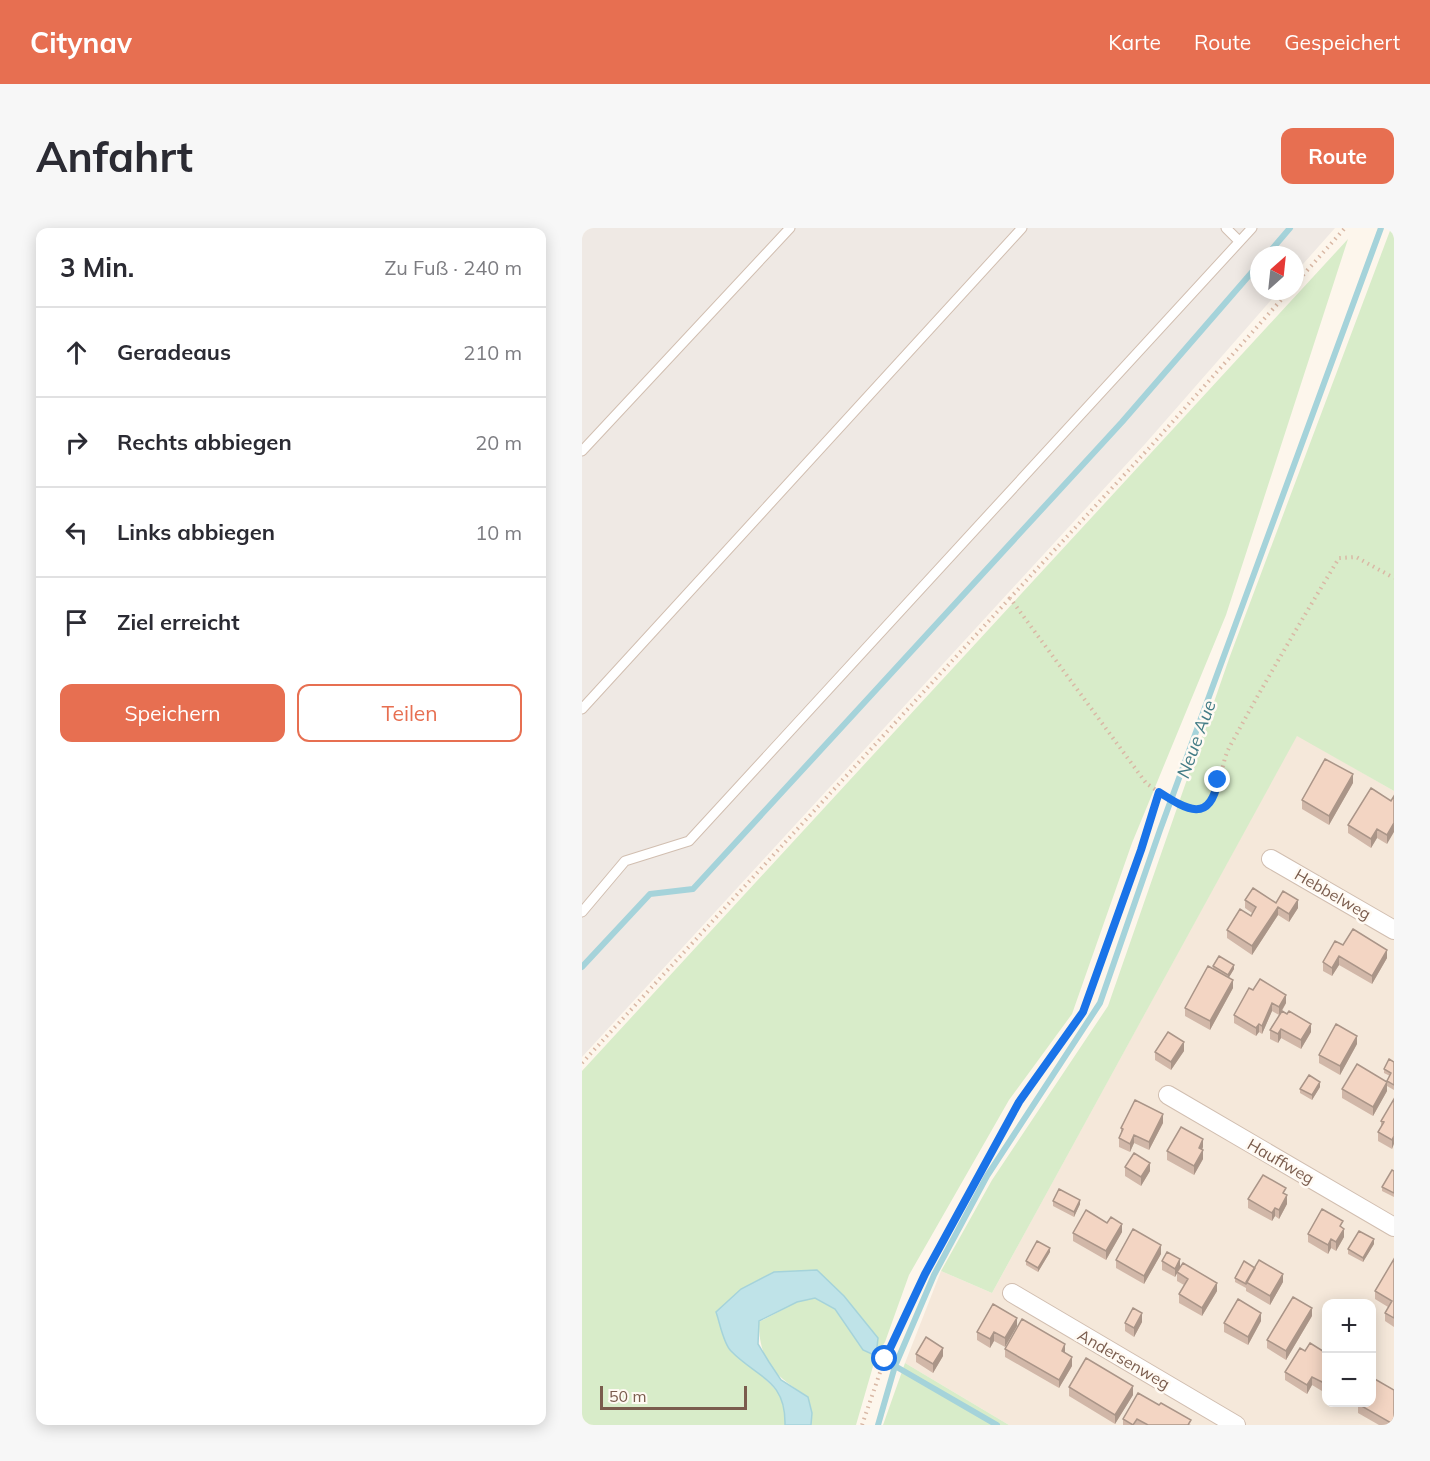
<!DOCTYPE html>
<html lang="de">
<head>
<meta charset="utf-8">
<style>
  :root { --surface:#fff; --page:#f7f7f7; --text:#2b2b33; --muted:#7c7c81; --line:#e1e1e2; --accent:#e76f51 }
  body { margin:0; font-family:Mulish,sans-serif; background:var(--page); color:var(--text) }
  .controls { position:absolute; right:18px; bottom:18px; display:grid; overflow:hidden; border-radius:12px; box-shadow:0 3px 15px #0003 }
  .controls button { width:54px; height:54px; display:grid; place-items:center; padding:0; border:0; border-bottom:2px solid var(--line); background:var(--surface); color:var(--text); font:30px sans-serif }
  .compass { position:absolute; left:668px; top:18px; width:54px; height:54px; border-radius:50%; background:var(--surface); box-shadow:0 3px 15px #0003; rotate:27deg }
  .scale { position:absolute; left:18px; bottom:15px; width:147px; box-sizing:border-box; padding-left:6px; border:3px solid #7a5c4d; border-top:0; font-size:16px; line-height:21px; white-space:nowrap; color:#7a5c4d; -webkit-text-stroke:4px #fffaf3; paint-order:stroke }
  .stop { position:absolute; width:18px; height:18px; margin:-14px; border:4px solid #1a73e8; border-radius:50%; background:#fff }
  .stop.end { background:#1a73e8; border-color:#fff; box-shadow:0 2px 6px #0008 }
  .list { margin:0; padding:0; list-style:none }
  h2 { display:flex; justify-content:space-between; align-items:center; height:78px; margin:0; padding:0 24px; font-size:26px }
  h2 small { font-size:20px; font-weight:400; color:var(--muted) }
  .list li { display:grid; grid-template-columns:39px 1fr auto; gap:18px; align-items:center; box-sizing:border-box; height:90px; padding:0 24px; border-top:2px solid var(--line) }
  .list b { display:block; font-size:22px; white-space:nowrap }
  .list em { font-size:20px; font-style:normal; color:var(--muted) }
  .actions { display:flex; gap:12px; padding:18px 24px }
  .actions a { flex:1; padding:14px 0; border:2px solid var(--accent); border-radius:12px; text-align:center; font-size:21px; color:var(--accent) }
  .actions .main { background:var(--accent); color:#fff }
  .icon { flex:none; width:33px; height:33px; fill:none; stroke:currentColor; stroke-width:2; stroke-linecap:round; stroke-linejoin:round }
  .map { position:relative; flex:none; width:812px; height:1197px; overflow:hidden; border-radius:12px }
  header { display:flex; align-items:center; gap:36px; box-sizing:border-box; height:84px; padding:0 30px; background:var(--accent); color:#fff }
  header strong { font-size:28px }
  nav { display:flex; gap:33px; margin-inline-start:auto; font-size:21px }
  .intro { display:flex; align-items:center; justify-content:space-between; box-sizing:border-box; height:144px; padding:0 36px }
  h1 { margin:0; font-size:42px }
  .button { padding:15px 27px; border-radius:12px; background:var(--accent); color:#fff; font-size:21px; font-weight:700 }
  main { display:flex; gap:36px; padding:0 36px }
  aside { flex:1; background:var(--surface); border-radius:12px; box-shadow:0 3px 15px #0003 }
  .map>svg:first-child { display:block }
</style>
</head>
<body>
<header>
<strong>Citynav</strong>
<nav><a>Karte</a><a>Route</a><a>Gespeichert</a></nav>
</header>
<div class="intro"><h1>Anfahrt</h1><a class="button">Route</a></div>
<main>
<aside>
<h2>3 Min.<small>Zu Fuß · 240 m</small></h2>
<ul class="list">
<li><svg class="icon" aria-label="ahead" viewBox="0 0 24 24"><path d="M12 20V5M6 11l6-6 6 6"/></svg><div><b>Geradeaus</b></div><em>210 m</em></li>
<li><svg class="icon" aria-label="right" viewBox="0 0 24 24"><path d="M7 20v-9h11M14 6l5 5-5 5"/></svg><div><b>Rechts abbiegen</b></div><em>20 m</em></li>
<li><svg class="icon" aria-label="left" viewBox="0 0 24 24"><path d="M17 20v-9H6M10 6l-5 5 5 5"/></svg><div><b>Links abbiegen</b></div><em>10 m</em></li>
<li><svg class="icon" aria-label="arrive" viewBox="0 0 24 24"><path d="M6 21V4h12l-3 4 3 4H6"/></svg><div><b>Ziel erreicht</b></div></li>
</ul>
<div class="actions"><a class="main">Speichern</a><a>Teilen</a></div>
</aside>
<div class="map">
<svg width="812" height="1197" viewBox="0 0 812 1197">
  <rect width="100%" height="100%" fill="#fdf6ec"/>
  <!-- residential -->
  <path fill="#f5e8da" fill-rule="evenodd" d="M715 507 812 563V1197H427L323 1135 359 1043 410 1065ZM744 1076H790V1174H744Z"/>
  <!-- industrial -->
  <path fill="#efe9e4" d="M0 0H753L713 45V27H677V63H697L563 216 0 829Z"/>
  <!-- green -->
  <path fill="#d8ecc9" d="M809 0H812V563L715 508 410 1065 359 1043 410 952 526 778 648 428Z
    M766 11 644 387 550 615 490 786 427 872 327 1047 303 1114 294 1128 274 1197H229L230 1185 226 1169C193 1148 177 1134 177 1094L215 1074 233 1070 253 1081 281 1122 294 1127 278 1088 262 1068 234 1042 191 1044 159 1061 176 1144 195 1163 204 1180 203 1197H0V843Z
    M323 1135 427 1197H301Z"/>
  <!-- water -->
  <path fill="#bfe3e8" stroke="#a5d3da" stroke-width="1.5" d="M235 1042 262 1068 296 1110 294 1128 281 1122 253 1081 233 1070 215 1074 177 1093 176 1116 187 1134 199 1152 226 1169 230 1185 229 1197H203C204 1151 175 1150 149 1123 141 1115 138 1095 134 1084L159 1061 192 1044Z"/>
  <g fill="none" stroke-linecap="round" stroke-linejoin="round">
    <!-- stream -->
    <path stroke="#a5d3da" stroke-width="6" d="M685 27 708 0
      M0 739 68 666 111 661 540 194 677 36
      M313 1138 415 1197
      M296 1197 313 1138 352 1047 405 948 518 775 578 602 799 0"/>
    <defs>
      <path id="lane" d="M644 0 657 13
        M0 223 208 0
        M0 481 440 0
        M0 684 43 633 107 613 670 0"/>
      <path id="street" d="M689 631 812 702
        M586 867 812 999
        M430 1065 654 1197"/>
    </defs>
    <!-- lane casing -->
    <use href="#lane" stroke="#d1beb0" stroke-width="11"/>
    <!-- street casing -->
    <use href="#street" stroke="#d1beb0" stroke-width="20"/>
    <!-- path -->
    <path stroke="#d9b8a5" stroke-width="4" stroke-dasharray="1.5 4.5" stroke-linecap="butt" d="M713 56 763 0
      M707 63 569 218 428 370 564 555C577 564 609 589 624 579 639 568 638 537 647 520 682 455 719 393 757 330L774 329 812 350
      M0 835 428 370
      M280 1197 303 1130 343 1046 437 874 501 784 559 622 577 564"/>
    <!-- lane -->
    <use href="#lane" stroke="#fff" stroke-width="9"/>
    <!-- street -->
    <use href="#street" stroke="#fff" stroke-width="18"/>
  </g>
  <!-- wall -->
  <path fill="#d1b7a8" d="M771 555 747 597 720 581V572Z
    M809 573 805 616 795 610 789 620 766 605V597Z
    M663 672 694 675 716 680 707 694 696 687 670 727 645 710V702L669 688 670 685 663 680Z
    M761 717 805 730 790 756 757 737 750 748 741 743V734Z
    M631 738 652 741 647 749 651 760 628 802 603 788V780L631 740Z
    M671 762 704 775 700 783 729 804 719 821 699 810 696 815 688 811V802L697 787 690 783 680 806 677 804 674 808 652 795V787Z
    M775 816 758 847 737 835V827Z
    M602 823 589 842 573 832V824Z
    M812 834V862L805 858V863L791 888 760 870V861L805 854 808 848 802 845V841Z
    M738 859 730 872 718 865V861Z
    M812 871 810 921 796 913V904L799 899V893Z
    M581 895 567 922 552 915 548 924 537 919V910L539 907V900Z
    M621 919 620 922 621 931 612 947 585 932V923Z
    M543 939 568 943 559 958 543 948Z
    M812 943V969L800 963V959Z
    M704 967 705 976 697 991 693 988 690 993 666 980V971Z
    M471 973 498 976 492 989 471 978Z
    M761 1000 762 1009 754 1023 749 1020 746 1026 726 1014V1006Z
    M540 1004 524 1032 491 1013V1005Z
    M792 1016 781 1034 766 1026V1021Z
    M468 1024 456 1044 444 1037V1033Z
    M579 1026 562 1056 534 1040V1032Z
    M812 1031V1099L803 1093V1085L806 1079 793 1071V1063Z
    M580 1033 598 1040 635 1063 620 1088 597 1075V1066L602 1057 595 1053V1045L593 1049 580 1042Z
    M653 1050 701 1054 688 1077 664 1063V1060L653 1054Z
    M730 1088 704 1132 685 1120V1112Z
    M679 1093 666 1117 642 1104V1095Z
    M560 1094 552 1109 543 1103V1095Z
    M435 1098 423 1119 412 1113 408 1120 395 1112V1104Z
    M423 1121 483 1125 490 1138 477 1160 423 1129Z
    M723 1123 744 1125 740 1163 730 1157 725 1166 703 1152V1144Z
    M334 1126 361 1128 351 1145 334 1134Z
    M487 1159 551 1167 533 1196 487 1168Z
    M556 1165 609 1197H541V1191Z
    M776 1176 812 1197H797L776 1185Z"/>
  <!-- shaded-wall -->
  <path fill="#aa9588" d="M771 546V555L747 597V588Z
    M812 595V604L805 616V607Z
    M795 601V610L789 620V611Z
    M716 672V680L707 694V686Z
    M696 679V687L670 727V718Z
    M805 722V730L790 756V748Z
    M757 728V737L750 748V740Z
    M652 737V741L646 751V747Z
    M651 752V760L628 802V793Z
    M704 767V775L697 787V779Z
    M690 775V783L680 806V798Z
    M677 796V804L674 808V800Z
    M729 796V804L719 821V812Z
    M699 801V810L696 815V806Z
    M775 808V816L758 847V838Z
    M602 814V823L589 842V834Z
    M738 854V859L730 872V867Z
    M805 854V863L791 888V879Z
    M581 886V895L567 922V914Z
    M552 907V915L548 924V916Z
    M812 908V916L810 921V912Z
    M621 911V919L617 928V920Z
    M621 922V931L612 947V938Z
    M568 935V943L559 958V949Z
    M705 967V976L697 991V982Z
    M498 972V976L492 989V984Z
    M693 980V988L690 993V985Z
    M540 996V1004L524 1032V1023Z
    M762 1001V1009L754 1023V1014Z
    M749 1011V1020L746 1026V1017Z
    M792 1011V1016L781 1034V1030Z
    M579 1017V1026L562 1056V1048Z
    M468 1020V1024L456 1044V1040Z
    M598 1031V1040L593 1049V1041Z
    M701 1046V1054L688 1077V1068Z
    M635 1055V1063L620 1088V1080Z
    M730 1080V1088L704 1132V1123Z
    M560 1085V1094L552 1109V1100Z
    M679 1085V1093L666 1117V1109Z
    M435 1090V1098L423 1119V1110Z
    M412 1104V1113L408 1120V1111Z
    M483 1116V1125L480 1132V1123Z
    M361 1120V1128L351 1145V1136Z
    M490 1129V1138L477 1160V1152Z
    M744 1148V1156L740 1163V1154Z
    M730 1149V1157L725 1166V1157Z
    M551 1158V1167L533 1196V1187Z
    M812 1190V1197H809V1195Z"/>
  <!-- building -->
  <path fill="#f3d5c3" stroke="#aa9588" stroke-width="1.5" d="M743 531 771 546 747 588 720 572Z
    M789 560 809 573 812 568V595L805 607 795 601 789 611 766 597Z
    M671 660 694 675 701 663 716 672 707 686 696 679 670 718 645 702 658 681 669 688 674 679 663 672Z
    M771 701 805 722 790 748 757 728 750 740 741 734 753 713 761 717Z
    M637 728 652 737 646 747 631 738Z
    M626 738 651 752 628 793 603 780Z
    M678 751 704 767 697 779 690 775 680 798 677 796 674 800 652 787 667 760 671 762Z
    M700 783 705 786 707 783 729 796 719 812 699 801 696 806 688 802Z
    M754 796 775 808 758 838 737 827Z
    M586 804 602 814 589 834 573 824Z
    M807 831 812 834V857L805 853 809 845 802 841Z
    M775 836 805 854 791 879 760 861Z
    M727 847 738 854 730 867 718 861Z
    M812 871V908L810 912 796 904 802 894 799 893Z
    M553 872 581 886 567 914 552 907 548 916 537 910 541 901 539 900Z
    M599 899 621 911 617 920 621 922 612 938 585 923Z
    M552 925 568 935 559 949 543 939Z
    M810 942 812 943V965L800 959Z
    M681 947 704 960 701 965 705 967 697 982 693 980 690 985 666 971Z
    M477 961 498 972 492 984 471 973Z
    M740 981 761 993 758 998 762 1001 754 1014 749 1011 746 1017 726 1006Z
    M504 982 525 995 529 989 540 996 524 1023 491 1005Z
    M551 1001 579 1017 562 1048 534 1032Z
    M777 1003 792 1011 781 1030 766 1021Z
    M455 1013 468 1020 456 1040 444 1033Z
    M585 1024 598 1031 593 1041 580 1033Z
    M812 1031V1090L803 1085 810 1073 793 1063Z
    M677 1032 701 1046 688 1068 664 1054Z
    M662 1033 673 1040 664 1056 653 1050Z
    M601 1035 635 1055 620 1080 597 1066 606 1051 595 1044Z
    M711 1069 730 1080 704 1123 685 1112Z
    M656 1071 679 1085 666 1109 642 1095Z
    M411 1076 435 1090 423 1110 412 1104 408 1111 395 1104Z
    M551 1080 560 1085 552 1100 543 1095Z
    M440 1091 483 1116 480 1123 490 1129 477 1152 423 1121Z
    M344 1109 361 1120 351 1136 334 1126Z
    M728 1115 744 1125V1148L740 1154 730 1149 725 1157 703 1144 718 1120 723 1123Z
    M504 1130 551 1158 533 1187 487 1159Z
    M791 1150 812 1162V1190L809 1195 776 1176 777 1174H789V1153Z
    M556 1165 577 1177 579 1175 609 1192 606 1197H566L555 1191 551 1197 541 1191Z"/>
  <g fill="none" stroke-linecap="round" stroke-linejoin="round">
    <!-- route -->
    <path stroke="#1a73e8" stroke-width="8" d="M303 1131 343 1046 437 874 501 784 559 622 577 564C605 582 628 596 636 552"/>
  </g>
  <g text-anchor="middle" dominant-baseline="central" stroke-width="5" stroke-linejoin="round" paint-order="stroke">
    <!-- street labels -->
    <g font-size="16" fill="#7a5c4d" stroke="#fffaf3">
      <text transform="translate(751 666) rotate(30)">Hebbelweg</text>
      <text transform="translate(699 933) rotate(30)">Hauffweg</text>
      <text transform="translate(542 1131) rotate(30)">Andersenweg</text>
    </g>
    <!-- water labels -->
    <g font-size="18" font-style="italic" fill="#437c86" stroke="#fffaf3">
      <text transform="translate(614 511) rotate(-70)">Neue Aue</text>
    </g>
  </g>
</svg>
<div class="controls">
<button>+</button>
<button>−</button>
</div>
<svg class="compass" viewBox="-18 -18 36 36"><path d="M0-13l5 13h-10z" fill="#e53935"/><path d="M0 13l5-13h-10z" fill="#7c7c81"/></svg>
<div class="scale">50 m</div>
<div class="stop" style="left:303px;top:1131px"></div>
<div class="stop end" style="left:636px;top:552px"></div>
</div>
</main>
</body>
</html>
